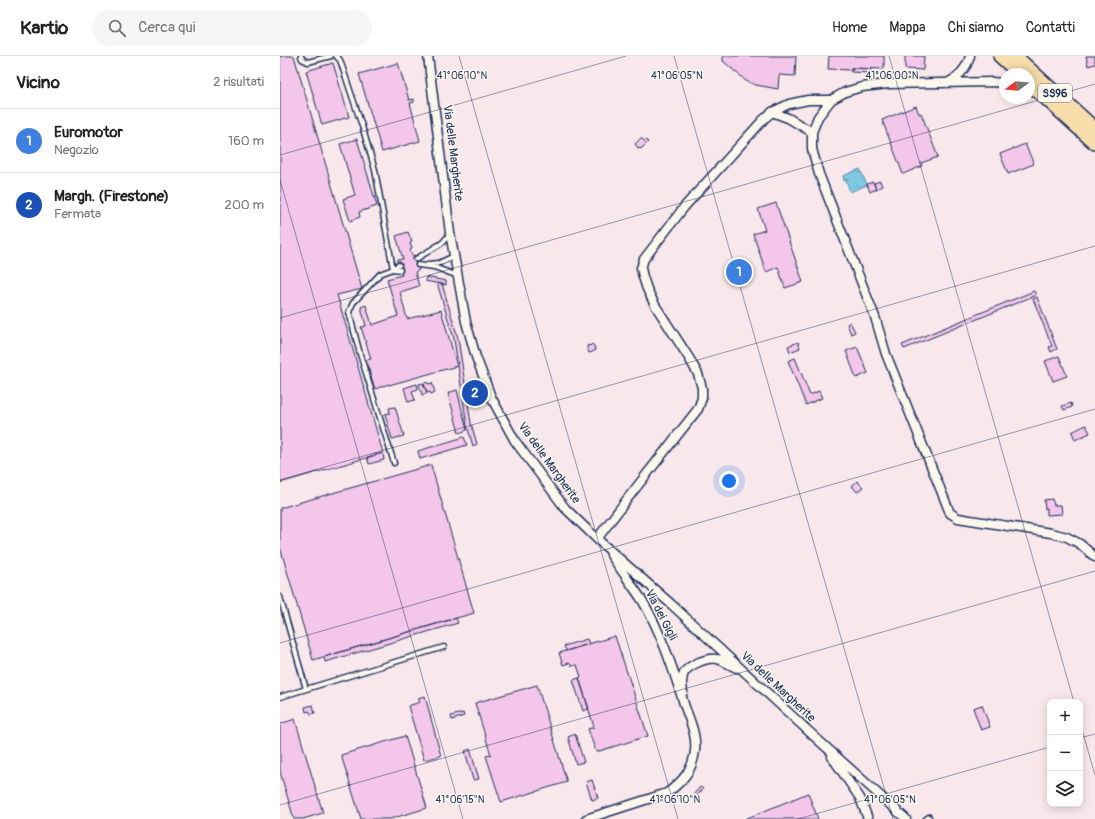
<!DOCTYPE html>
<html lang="it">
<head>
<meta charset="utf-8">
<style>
  :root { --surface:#fff; --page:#f6f6f6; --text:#222; --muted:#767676; --line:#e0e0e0; --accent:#2563eb }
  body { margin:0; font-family:Pangolin,sans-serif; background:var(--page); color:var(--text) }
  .controls { position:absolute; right:12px; bottom:12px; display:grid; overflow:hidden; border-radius:8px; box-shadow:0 2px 10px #0003 }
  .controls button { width:36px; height:36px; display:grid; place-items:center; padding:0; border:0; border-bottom:1px solid var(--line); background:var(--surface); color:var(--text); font:20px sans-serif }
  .compass { position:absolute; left:719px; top:12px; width:36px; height:36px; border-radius:50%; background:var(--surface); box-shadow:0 2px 10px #0003; rotate:254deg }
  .you { position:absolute; left:449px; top:425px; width:14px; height:14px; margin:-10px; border:3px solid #fff; border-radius:50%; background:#1a73e8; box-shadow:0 0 0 6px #1a73e833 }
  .badge { display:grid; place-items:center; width:26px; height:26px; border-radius:50%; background:var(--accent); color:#fff; font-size:13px; font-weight:700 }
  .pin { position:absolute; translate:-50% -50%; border:2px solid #fff; box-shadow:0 1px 4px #0006 }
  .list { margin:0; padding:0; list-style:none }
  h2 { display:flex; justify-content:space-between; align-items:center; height:52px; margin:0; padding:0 16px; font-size:17px }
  h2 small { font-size:13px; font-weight:400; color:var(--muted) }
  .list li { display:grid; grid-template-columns:26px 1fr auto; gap:12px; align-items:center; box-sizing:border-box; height:64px; padding:0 16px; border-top:1px solid var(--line) }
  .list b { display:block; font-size:15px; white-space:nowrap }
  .list p { margin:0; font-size:13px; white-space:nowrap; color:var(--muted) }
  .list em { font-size:13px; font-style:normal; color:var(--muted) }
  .icon { flex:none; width:22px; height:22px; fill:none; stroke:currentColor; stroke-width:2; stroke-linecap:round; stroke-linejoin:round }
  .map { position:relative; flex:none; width:815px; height:763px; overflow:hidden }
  header { display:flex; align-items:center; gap:24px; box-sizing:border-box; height:56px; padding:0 20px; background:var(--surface); border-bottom:1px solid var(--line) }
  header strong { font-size:19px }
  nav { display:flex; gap:22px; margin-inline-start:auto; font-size:14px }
  .search { width:280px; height:36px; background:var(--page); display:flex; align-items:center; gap:10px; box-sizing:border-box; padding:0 14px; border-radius:22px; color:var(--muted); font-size:15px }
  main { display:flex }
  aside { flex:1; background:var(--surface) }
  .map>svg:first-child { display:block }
</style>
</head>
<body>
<header>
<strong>Kartio</strong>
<div class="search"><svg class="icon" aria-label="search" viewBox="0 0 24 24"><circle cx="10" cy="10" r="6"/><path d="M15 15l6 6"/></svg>Cerca qui</div>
<nav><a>Home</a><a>Mappa</a><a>Chi siamo</a><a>Contatti</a></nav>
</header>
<main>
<aside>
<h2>Vicino<small>2 risultati</small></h2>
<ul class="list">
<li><span class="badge" style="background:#3f7fe0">1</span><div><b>Euromotor</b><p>Negozio</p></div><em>160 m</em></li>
<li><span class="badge" style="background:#1a4fb4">2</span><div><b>Margh. (Firestone)</b><p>Fermata</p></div><em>200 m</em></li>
</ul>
</aside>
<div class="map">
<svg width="815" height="763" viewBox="0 0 815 763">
  <defs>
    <pattern id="water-ripples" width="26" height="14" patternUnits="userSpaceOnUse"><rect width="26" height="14" fill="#81c9e2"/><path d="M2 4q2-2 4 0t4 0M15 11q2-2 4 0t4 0" fill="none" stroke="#69a4ba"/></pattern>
  </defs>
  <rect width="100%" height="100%" fill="#f9e8eb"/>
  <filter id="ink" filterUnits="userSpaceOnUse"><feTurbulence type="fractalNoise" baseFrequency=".025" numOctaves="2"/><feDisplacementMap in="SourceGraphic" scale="8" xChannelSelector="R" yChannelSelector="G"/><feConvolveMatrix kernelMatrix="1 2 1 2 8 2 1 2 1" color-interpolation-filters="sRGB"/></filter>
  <g filter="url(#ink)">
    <!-- water -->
    <path fill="url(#water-ripples)" stroke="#588bad" d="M580 113 587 129 570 136 566 124 564 125 563 120Z"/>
    <!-- building -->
    <path fill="#f4c6e9" stroke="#1b2f5e" d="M0 0H14L82 233 57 239 103 397 0 427Z
      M443 0H516L515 20 499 19 498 33 476 29 466 25 443 5Z
      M549 0H604V13L571 12V14L548 13Z
      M625 0H644L643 14 625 13Z
      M806 0H815V8L808 10Z
      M53 7 69 61 42 69 26 15Z
      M118 7 129 44 134 43V46L130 47 140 85 102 96 79 18Z
      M571 12 591 13V17L571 16Z
      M636 50 639 58 641 57 658 101 641 107 642 110 623 118 602 64Z
      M361 82 364 85 366 84 368 86 362 92 359 93 355 88Z
      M77 83 97 150 79 156 80 161 70 165 63 143 75 139 60 88Z
      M745 88 754 108 728 118 720 98Z
      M600 125 602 130 596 133 594 127Z
      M593 126 596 133 590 136 587 128Z
      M496 147 523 226 505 232 498 211 486 216 473 178 485 174 478 153Z
      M128 176 132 186 130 187 132 193 130 194 132 200 135 199 139 214 135 216 139 230 120 236 127 263 161 254 177 310 109 329V328L95 333 86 304 91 303 81 271 86 270 81 251 86 249 92 269 118 260 107 223 122 219 117 204 123 203 116 180Z
      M146 221 166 225V229L145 225Z
      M157 227 162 228 178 282 191 367 197 388 193 390 187 370 174 283Z
      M754 235 756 239 624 293 622 289Z
      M757 241 777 293 771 296 769 291 772 290 753 243Z
      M570 266 575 276 571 278 567 268Z
      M518 286 520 292 510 296 508 290Z
      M312 288 314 290 315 294 313 296 309 297 307 292V290L309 289 310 290Z
      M577 291 588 317 576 322 566 295Z
      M779 300 787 320 773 325 765 305Z
      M515 302 530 339 539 335 542 342 526 349 508 305Z
      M147 326 148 328 152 327 155 336 151 338 150 336 147 337 144 327Z
      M143 327 147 337 142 339 139 328Z
      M137 328 138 333 132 335 135 344 128 346 124 332Z
      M177 334 187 374 179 377 168 337Z
      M791 347 792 351 784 354 782 350Z
      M115 351 124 380 112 383 105 358 110 357 109 352Z
      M806 369 810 377 795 384 792 376Z
      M184 381 187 389 140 403 138 395Z
      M103 397 104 404 89 408 87 401Z
      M151 409 194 557 33 604 0 491V452Z
      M577 425 583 431 577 436 572 430Z
      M772 443 774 449H781L782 458 767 459V452L765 453 764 444Z
      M176 562 178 567 45 606 44 601Z
      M335 580 368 680 316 696 308 673 314 671 299 622 301 621 297 609 292 610 289 607 283 609 279 597Z
      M307 583 309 588 286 595 284 590Z
      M299 622 309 653 303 655 293 624Z
      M257 629 287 726 221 746 206 700 211 699 195 647Z
      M145 640 161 700 144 704 128 650 140 646 138 642Z
      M33 649 35 657 31 658 29 655 26 656 25 651Z
      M702 649 710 671 701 674 693 652Z
      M183 657 184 660 172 664 171 660Z
      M15 663 43 757 23 763H14L0 716V668Z
      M295 678 304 706 296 708 288 681Z
      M125 680 147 752 110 763H81L61 699Z
      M190 693 199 723 193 724 185 695Z
      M312 724 318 742 312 744 306 726Z
      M420 731 423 733 413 744 411 741Z
      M528 737 538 763H465Z"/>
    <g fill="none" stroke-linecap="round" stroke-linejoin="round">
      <defs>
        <path id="service" d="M21 0 22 3 28 6 51 0
          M56 0 60 4 82 70 95 114 113 213 100 218 73 247 69 256 80 298 114 407
          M136 203 162 187 170 178
          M148 208 159 207 174 200
          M119 209 113 213 120 214
          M138 209 154 211 178 220
          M0 541 26 633
          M0 641 164 591
          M646 763 649 761"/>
        <path id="minor" d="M148 0 170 177 186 266 196 301 211 341 235 385 285 452 317 483 391 548 537 683 626 763
          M667 27C678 22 687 12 690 0
          M725 27 711 26 608 28 582 31 565 36 551 44 538 61 532 76V93L539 118 595 261 606 298 670 457 678 462 771 477 787 481 800 488 815 501
          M532 76 508 62 492 56 509 48 528 44H551
          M317 483 348 442 418 353 422 342V332L418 318 409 302 375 249 367 233 363 221 361 212 364 203 405 150 483 64 492 56
          M403 636C402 630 401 623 404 617 408 609 428 601 437 603 443 604 451 610 457 612
          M552 701 580 742 588 763
          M306 763 387 737C402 726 413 714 415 695 417 680 410 665 405 651 394 616 381 575 362 544 352 529 341 514 331 499"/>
        <path id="primary" d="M720 0 740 18
          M735 0 815 73
          M749 27 815 87"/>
      </defs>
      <!-- service casing -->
      <use href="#service" stroke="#1b2f5e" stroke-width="7"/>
      <!-- minor casing -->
      <use href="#minor" stroke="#1b2f5e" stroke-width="11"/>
      <!-- primary casing -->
      <use href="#primary" stroke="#1b2f5e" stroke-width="16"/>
      <!-- service -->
      <use href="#service" stroke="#fbf7ec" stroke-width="4"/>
      <!-- minor -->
      <use href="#minor" stroke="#fbf7ec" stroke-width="8"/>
      <!-- primary -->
      <use href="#primary" stroke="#f8deab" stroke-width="13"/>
    </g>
  </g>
  <!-- ticks -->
  <path fill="none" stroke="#1b2f5e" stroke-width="1" stroke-opacity="0.45" d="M179 0 398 763M394 0 613 763M609 0 794 646M0 99 346 0M0 124 183 763M0 262 815 28M0 424 815 190M0 587 815 353M800 667 815 719M800 682 815 678M0 749 815 515M518 763 770 691"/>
  <g text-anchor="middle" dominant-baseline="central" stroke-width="3" stroke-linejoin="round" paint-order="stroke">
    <!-- shield labels -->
    <rect fill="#fbf7ec" stroke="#5e6b89" stroke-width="1" x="758" y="28" width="34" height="18" rx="3"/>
    <g font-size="11" font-weight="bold" fill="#1b2f5e">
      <text x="775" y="37">SS96</text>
    </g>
    <!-- street labels -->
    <g font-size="12" fill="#1b2f5e" stroke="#fbf7ec">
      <text transform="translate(173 97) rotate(83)">Via delle Margherite</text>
      <text transform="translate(269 407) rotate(54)">Via delle Margherite</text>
      <text transform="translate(381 559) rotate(63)">Via dei Gigli</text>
      <text transform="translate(498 631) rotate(43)">Via delle Margherite</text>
    </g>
  </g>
  <g font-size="10" text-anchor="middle" fill="#1b2f5e" stroke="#fbf7ec" stroke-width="3" stroke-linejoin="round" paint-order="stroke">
    <text x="182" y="23">41°06'10"N</text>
    <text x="397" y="23">41°06'05"N</text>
    <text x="612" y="23">41°06'00"N</text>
    <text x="180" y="747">41°06'15"N</text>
    <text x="395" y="747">41°06'10"N</text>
    <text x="610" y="747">41°06'05"N</text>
  </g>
</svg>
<div class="controls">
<button>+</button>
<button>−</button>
<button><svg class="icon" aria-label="layers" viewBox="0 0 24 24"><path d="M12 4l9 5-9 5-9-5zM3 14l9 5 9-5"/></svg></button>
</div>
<svg class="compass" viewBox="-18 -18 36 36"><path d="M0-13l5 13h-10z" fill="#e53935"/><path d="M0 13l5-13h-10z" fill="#767676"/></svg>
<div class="you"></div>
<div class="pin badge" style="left:459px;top:216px;background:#3f7fe0">1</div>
<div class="pin badge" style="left:195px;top:337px;background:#1a4fb4">2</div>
</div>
</main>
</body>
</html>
